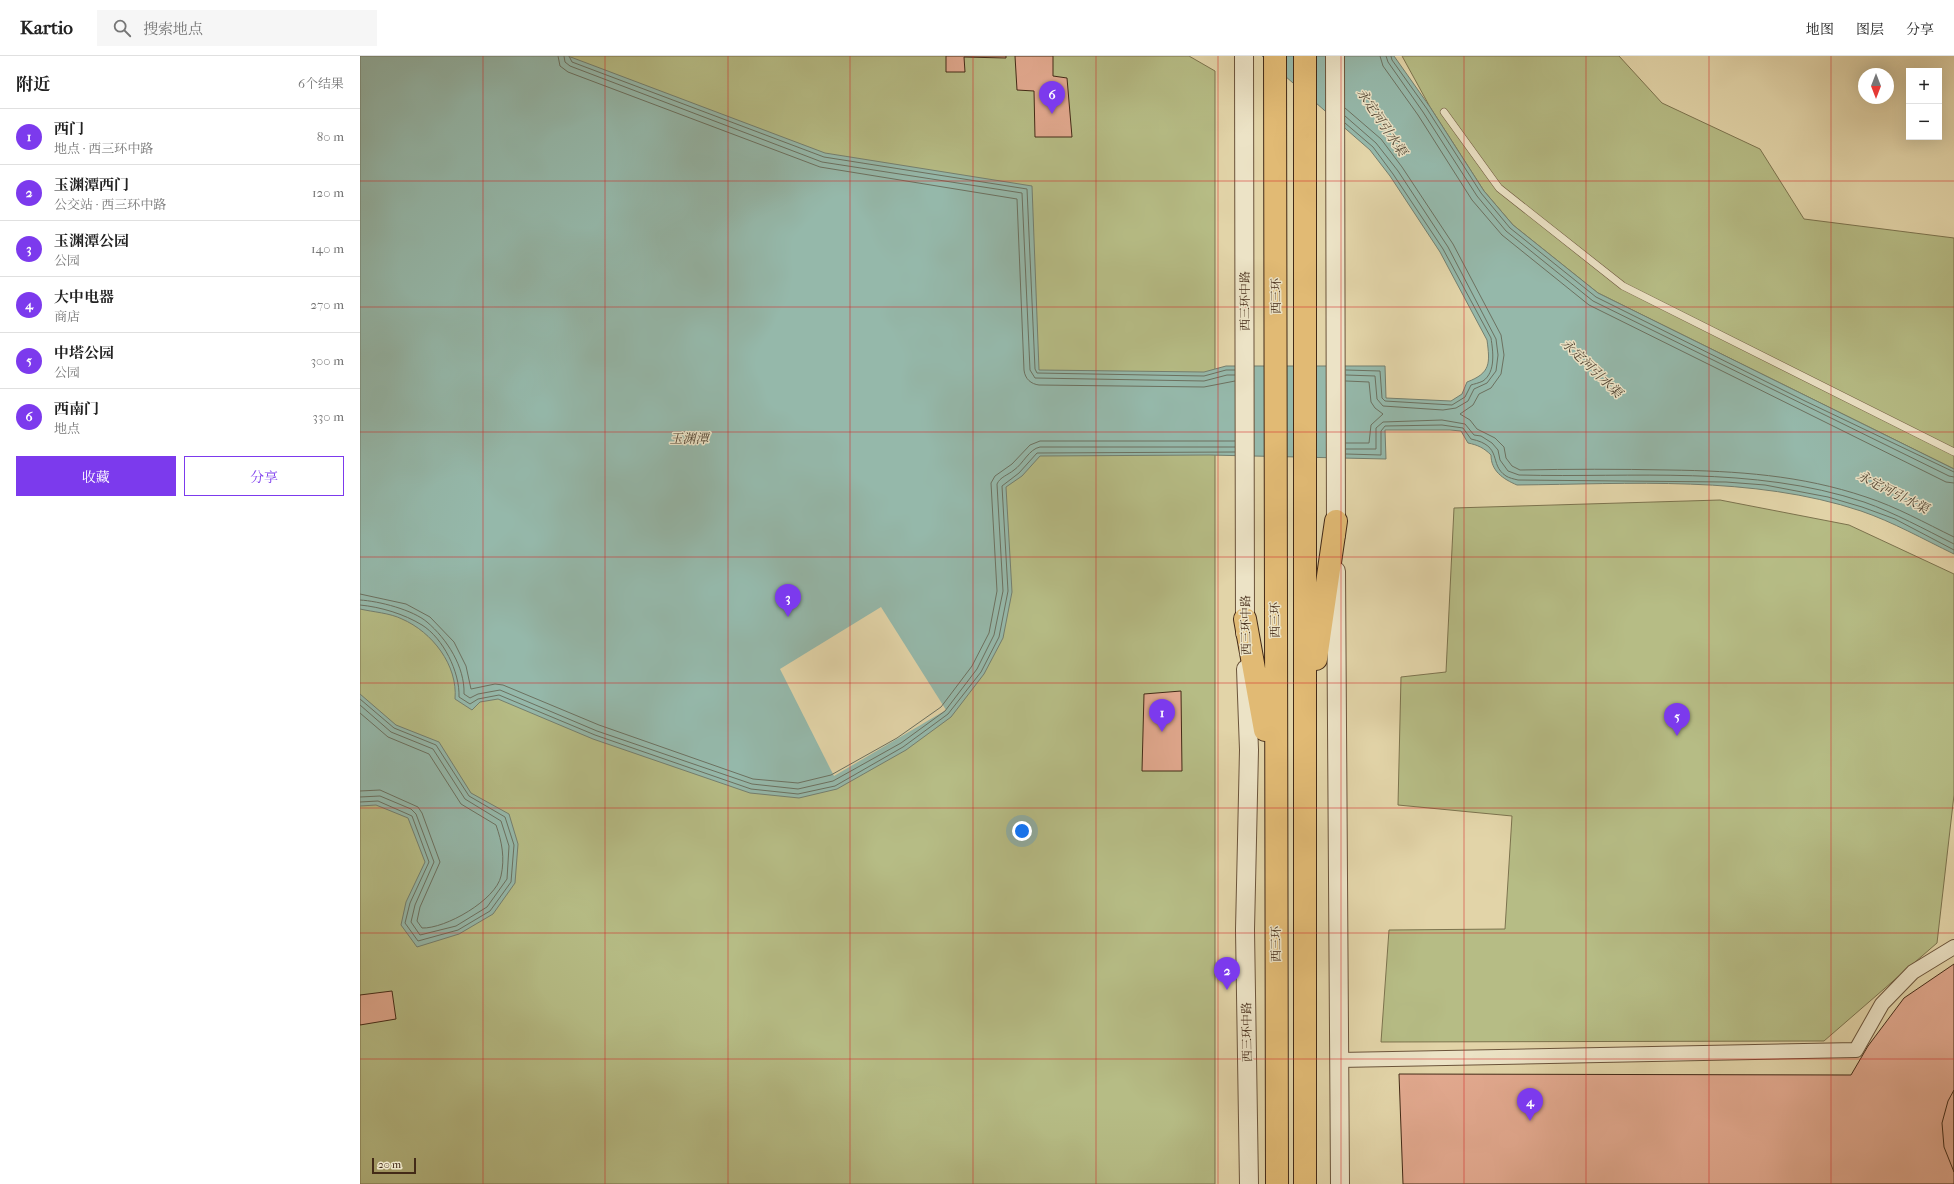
<!DOCTYPE html>
<html lang="zh">
<head>
<meta charset="utf-8">
<style>
  :root { --surface:#fff; --page:#f6f6f6; --text:#222; --muted:#767676; --line:#e0e0e0; --accent:#7c3aed }
  body { margin:0; font-family:"IM FELL French Canon","Noto Serif SC",serif; background:var(--page); color:var(--text) }
  .controls { position:absolute; right:12px; top:12px; display:grid; overflow:hidden; border-radius:0px; box-shadow:0 4px 16px #0002 }
  .controls button { width:36px; height:36px; display:grid; place-items:center; padding:0; border:0; border-bottom:1px solid var(--line); background:var(--surface); color:var(--text); font:20px sans-serif }
  .compass { position:absolute; left:1498px; top:12px; width:36px; height:36px; border-radius:50%; background:var(--surface); box-shadow:0 4px 16px #0002; rotate:180deg }
  .scale { position:absolute; left:12px; bottom:10px; width:44px; box-sizing:border-box; padding-left:4px; border:2px solid #432a17; border-top:0; font-size:11px; line-height:14px; white-space:nowrap; color:#432a17; -webkit-text-stroke:3px #ece3c6; paint-order:stroke }
  .you { position:absolute; left:662px; top:775px; width:14px; height:14px; margin:-10px; border:3px solid #fff; border-radius:50%; background:#1a73e8; box-shadow:0 0 0 6px #1a73e833 }
  .badge { display:grid; place-items:center; width:26px; height:26px; border-radius:50%; background:var(--accent); color:#fff; font-size:13px; font-weight:700 }
  .pin { position:absolute; translate:-50% -33px; filter:drop-shadow(0 1px 2px #0008) }
  .pin::after { content:''; position:absolute; top:21px; width:14px; height:12px; background:inherit; clip-path:polygon(0 0,100% 0,50% 100%) }
  .list { margin:0; padding:0; list-style:none }
  h2 { display:flex; justify-content:space-between; align-items:center; height:52px; margin:0; padding:0 16px; font-size:17px }
  h2 small { font-size:13px; font-weight:400; color:var(--muted) }
  .list li { display:grid; grid-template-columns:26px 1fr auto; gap:12px; align-items:center; box-sizing:border-box; height:56px; padding:0 16px; border-top:1px solid var(--line) }
  .list b { display:block; font-size:15px; white-space:nowrap }
  .list p { margin:0; font-size:13px; white-space:nowrap; color:var(--muted) }
  .list em { font-size:13px; font-style:normal; color:var(--muted) }
  .actions { display:flex; gap:8px; padding:12px 16px }
  .actions a { flex:1; padding:9px 0; border:1px solid var(--accent); border-radius:0px; text-align:center; font-size:14px; color:var(--accent) }
  .actions .main { background:var(--accent); color:#fff }
  .icon { flex:none; width:22px; height:22px; fill:none; stroke:currentColor; stroke-width:2; stroke-linecap:round; stroke-linejoin:round }
  .map { position:relative; flex:none; width:1594px; height:1128px; overflow:hidden }
  header { display:flex; align-items:center; gap:24px; box-sizing:border-box; height:56px; padding:0 20px; background:var(--surface); border-bottom:1px solid var(--line) }
  header strong { font-size:19px }
  nav { display:flex; gap:22px; margin-inline-start:auto; font-size:14px }
  .search { width:280px; height:36px; background:var(--page); display:flex; align-items:center; gap:10px; box-sizing:border-box; padding:0 14px; border-radius:0px; color:var(--muted); font-size:15px }
  main { display:flex }
  aside { flex:1; background:var(--surface) }
  .map>svg:first-child { display:block }
</style>
</head>
<body>
<header>
<strong>Kartio</strong>
<div class="search"><svg class="icon" aria-label="search" viewBox="0 0 24 24"><circle cx="10" cy="10" r="6"/><path d="M15 15l6 6"/></svg>搜索地点</div>
<nav><a>地图</a><a>图层</a><a>分享</a></nav>
</header>
<main>
<aside>
<h2>附近<small>6个结果</small></h2>
<ul class="list">
<li><span class="badge">1</span><div><b>西门</b><p>地点 · 西三环中路</p></div><em>80 m</em></li>
<li><span class="badge">2</span><div><b>玉渊潭西门</b><p>公交站 · 西三环中路</p></div><em>120 m</em></li>
<li><span class="badge">3</span><div><b>玉渊潭公园</b><p>公园</p></div><em>140 m</em></li>
<li><span class="badge">4</span><div><b>大中电器</b><p>商店</p></div><em>270 m</em></li>
<li><span class="badge">5</span><div><b>中塔公园</b><p>公园</p></div><em>300 m</em></li>
<li><span class="badge">6</span><div><b>西南门</b><p>地点</p></div><em>330 m</em></li>
</ul>
<div class="actions"><a class="main">收藏</a><a>分享</a></div>
</aside>
<div class="map">
<svg width="1594" height="1128" viewBox="0 0 1594 1128">
  <rect width="100%" height="100%" fill="#e2d4a8"/>
  <filter id="stains"><feTurbulence type="fractalNoise" baseFrequency=".005" numOctaves="4"/><feColorMatrix values="0 0 0 0 .2 0 0 0 0 .09 0 0 0 0 .02 0 0 0 .5 -.17"/></filter>
  <radialGradient id="worn" r=".72"><stop offset=".6" stop-color="#630" stop-opacity="0"/><stop offset="1" stop-color="#630" stop-opacity=".3"/></radialGradient>
  <!-- green -->
  <path fill="#b6bc85" stroke="#7c734e" d="M0 0H829L855 15V1128H0Z
    M1042 0H1259L1302 47 1400 93 1444 163 1594 182V413L1238 237 1153 169 1124 135 1070 51Z
    M1360 444 1489 469 1594 518V739L1577 887 1464 985 1021 986 1029 874 1145 873 1152 760 1038 749 1041 621 1086 616 1094 452Z"/>
  <!-- water -->
  <path fill="#95b8aa" stroke="#747f6f" d="M0 0H208L465 97 672 130 679 314 844 316 866 310H1025L1026 342 1091 345 1102 338 1107 326C1131 317 1130 307 1127 284L1080 196 1030 120 1010 94 902 0H1034L1070 51 1124 135 1153 169 1238 237 1594 413V498C1563 483 1533 466 1501 455 1393 419 1269 428 1157 429 1143 423 1131 415 1131 399 1124 392 1118 389 1108 387L1101 375 1090 374H1025L1026 403 849 399 680 400 662 420 646 431 652 536 643 582 624 618 591 661 546 694 477 733 439 742 390 737 233 683 138 643 120 646 112 654 95 643C98 609 72 576 42 563 30 557 13 556 0 553Z
    M0 638 36 669 79 686 111 737 149 758 158 788 155 827 133 858 99 878 57 891 41 869 46 846 65 806 48 762 16 749 0 750Z"/>
  <!-- pier -->
  <path fill="#e2d4a8" d="M521 551 586 654 474 720 420 613Z"/>
  <g fill="none" stroke-linecap="round" stroke-linejoin="round">
    <!-- shore -->
    <path stroke="#6c7160" stroke-width="1" d="M198 0 200 10 208 16 460 111 657 143 664 314C665 323 671 328 679 329L844 331 875 325
      M204 0 205 6 210 10 462 106 662 137 670 314 675 322 844 325 867 319H875
      M209 0 212 6 464 101 667 133 675 313 677 317 844 320 866 314H875
      M1020 0 1023 10 1058 59 1112 144 1142 179 1229 249 1586 426 1594 427
      M1026 0 1028 6 1063 56 1117 140 1146 175 1233 245 1589 420 1594 421
      M1031 0 1032 4 1067 53 1121 137 1150 172 1236 241 1445 345 1594 416
      M985 52 1021 83 1042 111 1093 188 1141 279 1144 299 1141 318 1131 332 1119 338 1113 349 1100 358 1110 364 1117 373 1135 382 1144 391 1146 402 1152 410 1160 414C1210 413 1259 413 1309 414 1377 415 1441 419 1506 441 1537 451 1565 467 1594 481
      M985 60 1016 87 1038 115 1088 191 1136 283 1138 299 1136 315 1127 327 1114 333 1108 345 1096 352 1083 354 1023 350 1017 343 1015 320 986 319
      M985 67 1013 91 1033 118 1083 193 1131 282C1133 295 1136 316 1123 325 1119 327 1114 328 1111 329L1105 341 1092 349 1025 345 1022 342 1020 315 986 314
      M986 325 1009 326 1011 346 1015 352 1023 358 1011 369 1009 387H986
      M986 393H1016V372L1023 366 1082 364 1105 368 1114 379 1121 380 1132 387 1138 394 1140 404 1148 415 1159 419C1274 422 1392 409 1504 446 1535 457 1564 473 1594 488
      M986 398 1021 399V375L1025 370 1082 369 1103 372 1111 383C1144 390 1128 408 1146 420 1149 422 1154 423 1158 424L1366 426 1405 429 1468 441 1502 451 1535 463 1594 494
      M0 538 46 548 70 561 94 586 106 610 111 633 135 628 143 629 239 669 393 723 438 727 471 719 537 682 581 651 612 610 629 577 637 535 631 427 635 420 652 408 670 389 680 385H875
      M0 544C19 545 53 554 67 566 87 583 105 611 104 638L110 642 118 638 140 634 237 675 392 728 438 733 473 725 541 687 585 655 617 613 634 579 643 535 637 428C640 421 648 419 654 414 663 408 669 393 680 391H875
      M0 549C21 551 44 558 62 569 83 582 100 616 99 641L110 648 118 643 139 639 235 679 391 733 438 738 475 730 543 691 588 658 621 616 639 581 648 535 642 430 659 417 677 397 875 396
      M0 643 34 672 76 689 109 740 145 761 154 789 151 826 130 855 98 874 58 885 45 867 50 847 69 806 52 760 18 745 0 746
      M0 649 31 676 73 693 105 743 141 765 149 790 147 823 127 851 96 870 60 879 51 866 55 849 74 806 56 758 51 753 20 740 0 741
      M0 657 28 681 69 698 101 748 136 769C142 786 145 802 141 820 136 844 85 873 62 872L57 865 60 851 80 806 62 757 58 751 20 734 0 735"/>
  </g>
  <!-- building -->
  <path fill="#e2a98f" stroke="#432a17" d="M586 0H646V2L604 1 605 16H586Z
    M655 0H693V20L707 22 712 81H675L674 35 657 34Z
    M821 635 822 715H782L784 638Z
    M1594 908V1128H1043L1039 1018 1491 1019 1508 990 1544 942Z
    M32 935 36 963 0 969V939Z
    M1594 1034V1116L1584 1091 1582 1067 1588 1045Z"/>
  <g fill="none" stroke-linecap="round" stroke-linejoin="round">
    <defs>
      <path id="service" d="M1084 56 1139 132 1263 230 1594 396"/>
      <path id="minor" d="M979 1004 1496 994 1522 948 1553 916 1594 891"/>
      <path id="tertiary" d="M884 0 885 577
        M975 0 976 479
        M976 515 980 1128
        M886 613 889 694 885 874 889 1128"/>
      <path id="trunk" d="M915 0 917 1128
        M885 563 905 674
        M956 603 976 465
        M945 1128V0"/>
    </defs>
    <!-- service casing -->
    <use href="#service" stroke="#6b543b" stroke-width="8"/>
    <!-- minor casing -->
    <use href="#minor" stroke="#6b543b" stroke-width="16"/>
    <!-- tertiary casing -->
    <use href="#tertiary" stroke="#6b543b" stroke-width="20"/>
    <!-- trunk casing -->
    <use href="#trunk" stroke="#432a17" stroke-width="24"/>
    <!-- service -->
    <use href="#service" stroke="#ece3c6" stroke-width="7"/>
    <!-- minor -->
    <use href="#minor" stroke="#ece3c6" stroke-width="14"/>
    <!-- tertiary -->
    <use href="#tertiary" stroke="#ece3c6" stroke-width="18"/>
    <!-- trunk -->
    <use href="#trunk" stroke="#e1ba74" stroke-width="22"/>
  </g>
  <!-- grid -->
  <path fill="none" stroke="#d62828" stroke-width="1" stroke-opacity="0.55" d="M123 0V1128M245 0V1128M368 0V1128M490 0V1128M613 0V1128M736 0V1128M858 0V1128M981 0V1128M1104 0V1128M1226 0V1128M1349 0V1128M1471 0V1128M0 125H1594M0 251H1594M0 376H1594M0 501H1594M0 627H1594M0 752H1594M0 877H1594M0 1003H1594"/>
  <g text-anchor="middle" dominant-baseline="central" stroke-width="3" stroke-linejoin="round" paint-order="stroke">
    <!-- street labels -->
    <g font-size="12" fill="#432a17" stroke="#ece3c6">
      <text transform="translate(916 240) rotate(-90)">西三环</text>
      <text transform="translate(885 245) rotate(-90)">西三环中路</text>
      <text transform="translate(915 564) rotate(-90)">西三环</text>
      <text transform="translate(886 569) rotate(-91)">西三环中路</text>
      <text transform="translate(916 888) rotate(-90)">西三环</text>
      <text transform="translate(887 976) rotate(-91)">西三环中路</text>
    </g>
    <!-- water labels -->
    <g font-size="13" font-style="italic" fill="#534634" stroke="#ece3c6">
      <text transform="translate(1022 66) rotate(56)">永定河引水渠</text>
      <text transform="translate(1232 312) rotate(44)">永定河引水渠</text>
      <text x="329" y="382">玉渊潭</text>
      <text transform="translate(1533 436) rotate(27)">永定河引水渠</text>
    </g>
  </g>
  <rect width="100%" height="100%" filter="url(#stains)"/>
  <rect width="100%" height="100%" fill="url(#worn)"/>
</svg>
<div class="controls">
<button>+</button>
<button>−</button>
</div>
<svg class="compass" viewBox="-18 -18 36 36"><path d="M0-13l5 13h-10z" fill="#e53935"/><path d="M0 13l5-13h-10z" fill="#767676"/></svg>
<div class="scale">20 m</div>
<div class="you"></div>
<div class="pin badge" style="left:802px;top:676px">1</div>
<div class="pin badge" style="left:867px;top:934px">2</div>
<div class="pin badge" style="left:428px;top:561px">3</div>
<div class="pin badge" style="left:1170px;top:1065px">4</div>
<div class="pin badge" style="left:1317px;top:680px">5</div>
<div class="pin badge" style="left:692px;top:58px">6</div>
</div>
</main>
</body>
</html>
